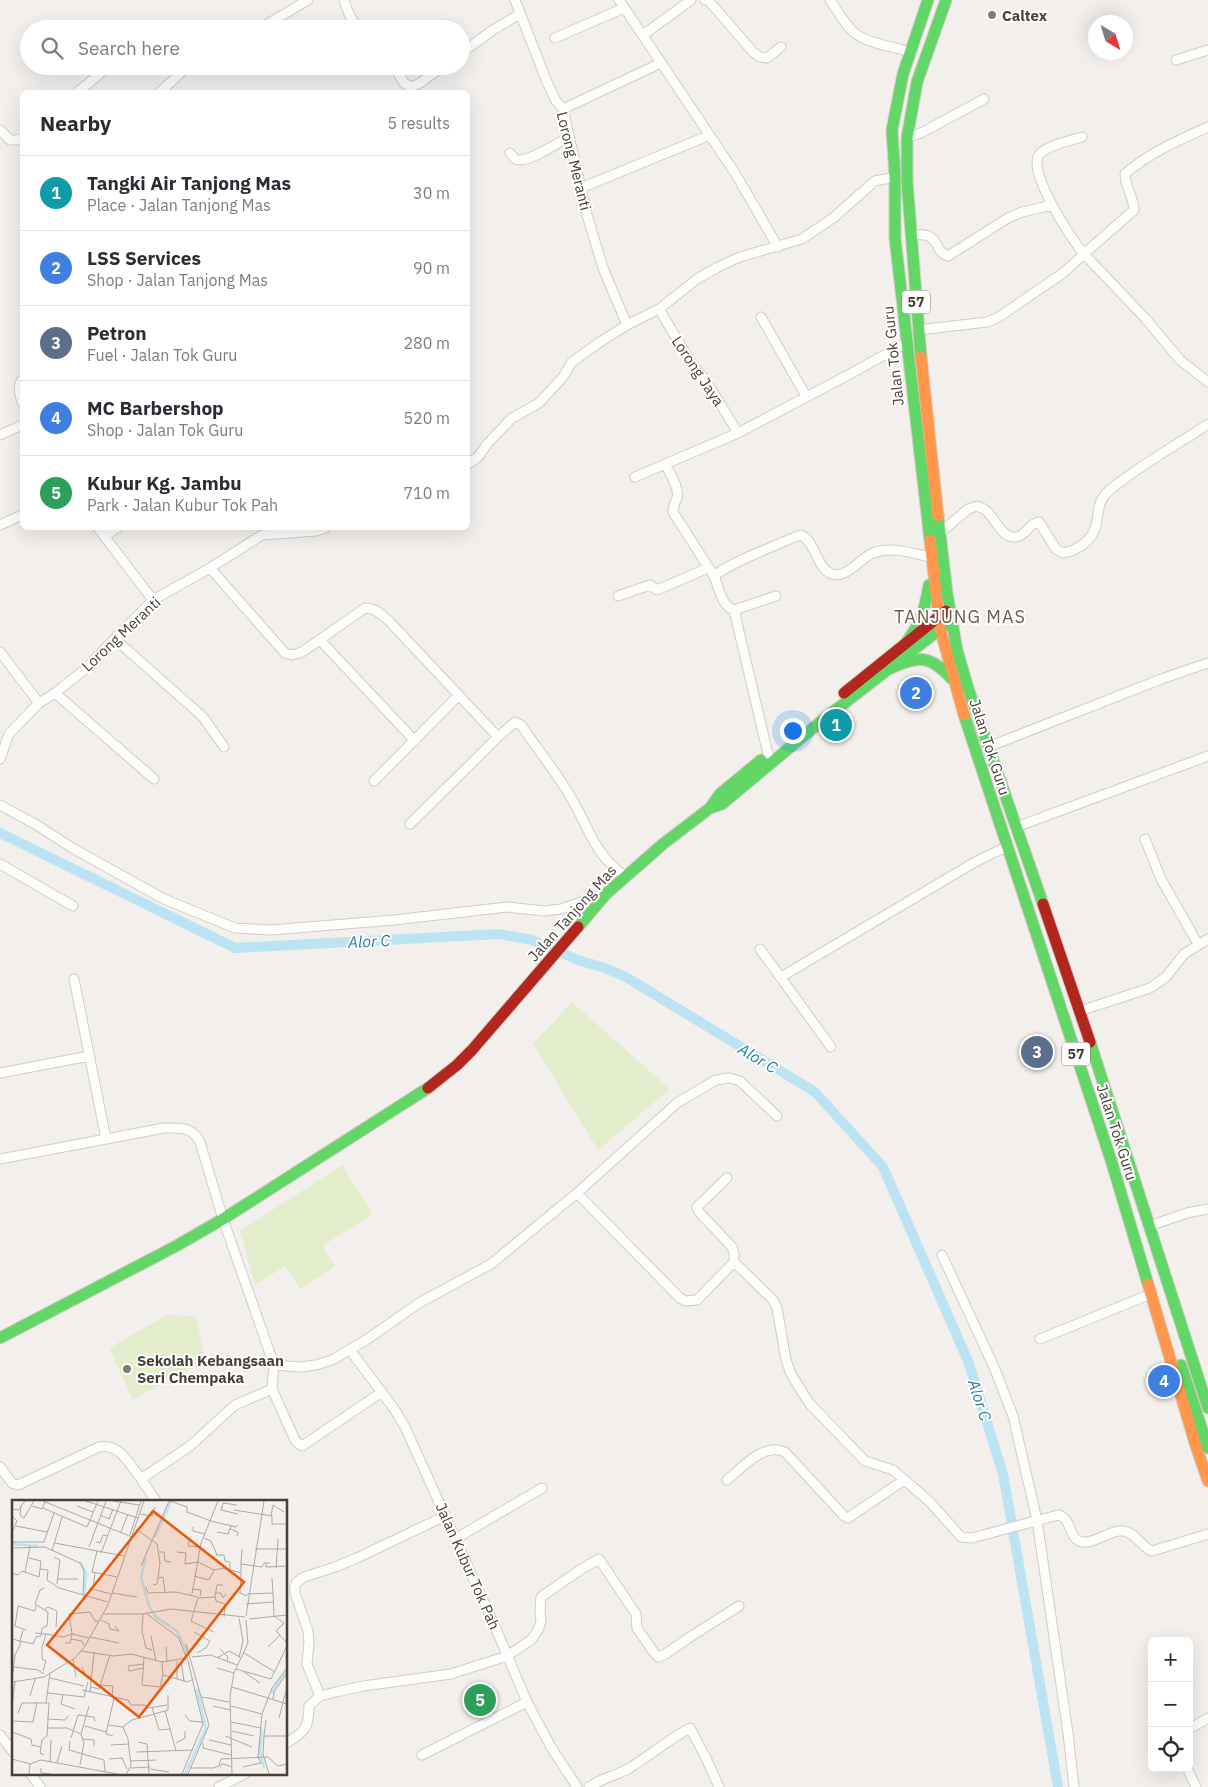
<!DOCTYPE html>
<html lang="en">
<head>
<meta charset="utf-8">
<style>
  :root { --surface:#fff; --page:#f2f2f3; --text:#2b2b33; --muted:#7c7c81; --line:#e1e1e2; --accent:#847d76 }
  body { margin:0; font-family:"IBM Plex Sans",sans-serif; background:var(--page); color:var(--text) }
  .controls { position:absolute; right:15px; bottom:15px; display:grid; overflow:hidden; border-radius:8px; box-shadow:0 5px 20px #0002 }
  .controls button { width:45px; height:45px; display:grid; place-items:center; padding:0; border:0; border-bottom:1px solid var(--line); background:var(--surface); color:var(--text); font:25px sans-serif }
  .compass { position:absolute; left:1088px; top:15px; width:45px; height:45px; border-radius:50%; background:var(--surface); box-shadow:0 5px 20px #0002; rotate:142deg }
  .you { position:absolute; left:792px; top:730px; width:18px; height:18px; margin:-12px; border:4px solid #fff; border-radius:50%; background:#1a73e8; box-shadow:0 0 0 8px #1a73e833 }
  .badge { display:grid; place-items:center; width:32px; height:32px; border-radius:50%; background:var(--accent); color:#fff; font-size:16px; font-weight:700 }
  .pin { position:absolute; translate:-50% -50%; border:2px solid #fff; box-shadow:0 1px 5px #0006 }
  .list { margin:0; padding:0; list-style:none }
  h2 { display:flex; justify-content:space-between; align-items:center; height:65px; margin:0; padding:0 20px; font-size:21px }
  h2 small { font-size:16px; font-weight:400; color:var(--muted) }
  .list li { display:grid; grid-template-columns:32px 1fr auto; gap:15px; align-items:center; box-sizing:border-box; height:75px; padding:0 20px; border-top:1px solid var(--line) }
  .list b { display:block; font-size:19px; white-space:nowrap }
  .list p { margin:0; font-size:16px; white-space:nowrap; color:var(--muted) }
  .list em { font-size:16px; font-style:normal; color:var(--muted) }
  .icon { flex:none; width:28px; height:28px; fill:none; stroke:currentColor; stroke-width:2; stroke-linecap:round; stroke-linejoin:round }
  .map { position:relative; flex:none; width:1208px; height:1787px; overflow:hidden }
  .search { position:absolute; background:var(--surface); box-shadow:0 5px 20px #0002; left:20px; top:20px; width:450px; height:55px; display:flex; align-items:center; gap:12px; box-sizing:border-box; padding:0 18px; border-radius:28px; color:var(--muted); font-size:19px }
  .panel { position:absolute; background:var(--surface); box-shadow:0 5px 20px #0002; left:20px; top:90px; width:450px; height:440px; border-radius:8px }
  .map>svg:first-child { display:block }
</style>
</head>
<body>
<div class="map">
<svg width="1208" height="1787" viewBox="0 0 1208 1787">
  <rect width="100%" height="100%" fill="#f2efec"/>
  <!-- green -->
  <path fill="#e4edcb" d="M572 1002 670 1089 598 1150 533 1044Z
    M342 1165 373 1214 322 1246 335 1266 300 1289 285 1266 255 1285 240 1231Z
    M167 1315 196 1316 205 1362 133 1399 109 1348Z"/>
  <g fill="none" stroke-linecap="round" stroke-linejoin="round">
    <!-- canal -->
    <path stroke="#bbe3f2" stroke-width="10" d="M0 833 235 948 499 934 532 940 578 960 605 968 626 977 815 1092 883 1167 968 1361 1003 1474 1058 1787"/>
    <defs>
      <path id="street" d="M344 0C348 12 350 21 362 29
        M515 0 547 82 556 101 563 109 587 215 603 268 627 325
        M619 0 735 173 778 247
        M705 0 709 1 753 52 760 57 767 58 781 47
        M830 0C838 11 845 26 856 34 871 44 894 47 912 52
        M259 29 308 0
        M643 35 691 0
        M555 38 624 8
        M461 53 493 30 520 14
        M1176 60 1208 50
        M177 66 185 69 194 66
        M394 66 404 83 411 87 420 83 443 66
        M78 92 109 66
        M160 92 185 69
        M563 109 661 63
        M0 130 10 140H17L22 138
        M1082 137C1071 140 1045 146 1039 155 1027 172 1072 240 1084 254L1134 210C1134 198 1125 187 1125 174 1149 153 1179 140 1208 127
        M907 138 923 132 984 99
        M510 153C513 157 515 160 520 160 534 159 556 144 569 137
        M581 188 710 135
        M911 235C943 231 931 250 948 256L1008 218 1022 212 1052 205
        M659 309 693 366 705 379 738 433
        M761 317 806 396
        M918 330 987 322 999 317 1063 273 1084 254 1145 318 1180 360 1208 382
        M22 380C17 387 20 394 22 402
        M0 435 22 425
        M468 464 478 457 488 443 512 418 539 403 563 377 572 362 597 344 627 325 659 309 697 279 718 267 740 257 802 239 833 218 875 181 895 177
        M665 464C669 472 680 488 677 498 675 504 673 504 673 512L714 576
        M635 477 738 433 850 374 906 343
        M0 525 22 515
        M98 528 153 600
        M940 533 968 509 977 506C979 507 982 508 984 509 995 516 1001 539 1016 537 1026 536 1029 523 1039 522L1056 549 1063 553C1077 551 1093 540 1096 525 1099 514 1097 505 1104 496 1111 487 1122 481 1131 474 1156 456 1183 441 1208 424
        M105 536 117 528
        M210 568 285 653 292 655 302 652 365 608C375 608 381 614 389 621L498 737
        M618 596 650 585 657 590 708 568
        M776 596 734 610C721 606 719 587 714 576 731 563 751 556 771 547 782 543 790 538 801 535 816 542 816 568 832 574 847 579 860 558 873 553 891 546 912 553 930 557
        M734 610 768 754
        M115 639 203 717 224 747
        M320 640 415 741
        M0 652 39 703
        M55 693 154 779
        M988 747 1164 678 1208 663
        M0 759 9 734 39 703 55 693 84 670 153 600 210 568 262 535 316 531 325 528
        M374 781 458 696
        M0 805 35 824 74 849 164 899 235 928 271 930 394 920 507 907 544 911 561 909 604 894
        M410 824 498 737 515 722 521 725C538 750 558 774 573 801 590 831 595 855 625 876
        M1016 827 1208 756
        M1145 839 1161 879 1198 944
        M0 864 73 906
        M760 949 831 1047
        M781 977 975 862 1006 847
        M74 979 106 1139
        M1080 1011 1150 988 1166 977 1184 954 1208 939
        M0 1073 89 1056
        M0 1159 164 1128C180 1128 192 1126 200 1142L223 1219 274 1365 272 1389 235 1405 190 1446 141 1479C130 1465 120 1443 99 1447L18 1485 12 1483 0 1467
        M577 1193 680 1298 686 1301 697 1300 734 1262V1253L732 1247 699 1212 697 1207 727 1178
        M1149 1226 1187 1213 1208 1209
        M942 1255 994 1367 1013 1416 1037 1520 1068 1733 1074 1787
        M734 1262 773 1300 777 1308 786 1360 791 1374 809 1403 865 1461 893 1470 930 1502 961 1537 972 1538 1058 1515C1072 1518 1068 1536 1079 1541 1091 1547 1110 1529 1124 1531 1136 1533 1141 1547 1152 1551L1208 1534
        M1040 1339 1151 1294
        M350 1350 395 1410 406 1429 496 1629 527 1702 551 1747 577 1787
        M274 1365 300 1367 316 1365 332 1360 366 1340 419 1303 491 1264 577 1193 677 1103 716 1080 729 1078 740 1081 777 1116
        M272 1389 295 1440 299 1444 302 1446 382 1392
        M141 1479 156 1501
        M727 1480C743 1467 764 1442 785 1452L844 1516 848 1518 904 1480
        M455 1539 542 1488
        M320 1696 307 1664 309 1642 308 1631 295 1593V1585L297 1582 304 1577 335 1567 357 1558 445 1516
        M1189 1729 1208 1718
        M0 1735 14 1753
        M286 1743C305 1732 309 1728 309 1706L320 1696 336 1692 363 1686 451 1674 507 1656 531 1640 538 1630 541 1622 540 1611 541 1597 580 1570 599 1559 636 1614 637 1628 655 1654 659 1657 664 1655 690 1637 739 1606
        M422 1755 527 1702
        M1187 1768 1196 1787
        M30 1773 40 1787
        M219 1787 246 1773
        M589 1787C602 1778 615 1776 628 1769 649 1756 668 1740 690 1728L707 1760 719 1787"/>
      <path id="fast" d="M928 0 903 74 892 130 895 177V238L930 540
        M921 357 907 181V138L917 82 946 0
        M938 516 947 593 957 650 968 688 1043 904
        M906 643C922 620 924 613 929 585
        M886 670C918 657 927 652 952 679
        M964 715 1111 1160 1148 1284
        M710 808 720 794 761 760
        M578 927 607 893 663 844 710 808 722 804 824 719 948 623
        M1090 1042 1208 1408
        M0 1338 178 1245 223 1219 428 1088
        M1181 1365 1208 1448"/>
      <path id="slow" d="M921 357 938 516
        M930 540 940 628 964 715
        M1148 1284 1195 1443 1208 1481"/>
      <path id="jam" d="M844 693 946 611
        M1043 904 1090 1042
        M428 1088 457 1065 472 1050 578 927"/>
    </defs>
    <!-- street casing -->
    <use href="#street" stroke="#d0cdc9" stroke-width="11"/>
    <!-- fast casing -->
    <use href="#fast" stroke="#d3ccc3" stroke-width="13"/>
    <!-- slow casing -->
    <use href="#slow" stroke="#d3ccc3" stroke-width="13"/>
    <!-- jam casing -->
    <use href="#jam" stroke="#d3ccc3" stroke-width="13"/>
    <!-- street -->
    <use href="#street" stroke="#fdfdfc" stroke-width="9"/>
    <!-- fast -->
    <use href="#fast" stroke="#63d668" stroke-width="11"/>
    <!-- slow -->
    <use href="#slow" stroke="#ff974d" stroke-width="11"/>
    <!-- jam -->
    <use href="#jam" stroke="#b3261e" stroke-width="11"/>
  </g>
  <!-- markers -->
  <g fill="#847d76" stroke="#fff" stroke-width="2">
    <circle cx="992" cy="15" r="5"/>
    <circle cx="127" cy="1369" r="5"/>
  </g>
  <g text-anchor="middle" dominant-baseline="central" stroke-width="4" stroke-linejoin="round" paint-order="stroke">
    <!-- shield labels -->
    <g fill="#fff" stroke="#807973" stroke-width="1">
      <rect x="902" y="290.5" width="28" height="23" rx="4"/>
      <rect x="1062" y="1042.5" width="28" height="23" rx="4"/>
    </g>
    <g font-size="14" font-weight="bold" fill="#493f37">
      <text x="916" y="302">57</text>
      <text x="1076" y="1054">57</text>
    </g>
    <!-- poi labels -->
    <g font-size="15" font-weight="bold" fill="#493f37" stroke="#fff" text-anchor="start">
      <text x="1002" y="15">Caltex</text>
      <text x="137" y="1360">Sekolah Kebangsaan<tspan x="137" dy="17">Seri Chempaka</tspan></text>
    </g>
    <!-- street labels -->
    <g font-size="15" fill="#493f37" stroke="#fff">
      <text transform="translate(574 161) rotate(76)">Lorong Meranti</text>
      <text transform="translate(893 356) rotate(-96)">Jalan Tok Guru</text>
      <text transform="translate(698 371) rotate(56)">Lorong Jaya</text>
      <text transform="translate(121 634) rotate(-43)">Lorong Meranti</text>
      <text transform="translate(990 747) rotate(72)">Jalan Tok Guru</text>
      <text transform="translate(572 913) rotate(-48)">Jalan Tanjong Mas</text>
      <text transform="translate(1117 1132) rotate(72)">Jalan Tok Guru</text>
      <text transform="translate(468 1566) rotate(66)">Jalan Kubur Tok Pah</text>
    </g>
    <!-- water labels -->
    <g font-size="16" font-style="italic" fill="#257fa2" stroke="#fff">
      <text transform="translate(369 941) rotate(-3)">Alor C</text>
      <text transform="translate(758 1058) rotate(31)">Alor C</text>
      <text transform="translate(980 1400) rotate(72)">Alor C</text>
    </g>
    <!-- quarter labels -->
    <g font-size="18" letter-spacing="1" fill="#6d5c4d" stroke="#fff">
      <text x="960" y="616">TANJUNG MAS</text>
    </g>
  </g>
  <!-- overview -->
  <g transform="translate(12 1500)">
    <rect width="275" height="275" fill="#f2efec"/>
    <path fill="none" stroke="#bbe3f2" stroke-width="2.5" d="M143 37 159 1M0 44 26 46M134 58 129 77 137 106 144 117 165 131 176 154M68 62 74 73 72 97M259 193 275 170M250 229 248 252 252 268M173 274 194 228 185 189"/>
    <path fill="none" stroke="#aea9a4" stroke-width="1" d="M31 1 120 37M74 1 126 18M101 1 127 5M158 1 175 7V12L199 21 224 27 226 25M225 5 211 3 209 10 226 14M9 6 8 15 12 18 22 1M20 6 30 9 33 2M65 6 81 12M31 8 75 27 86 1M0 9 6 10 13 1M222 10 260 16V24H275M129 14 140 16 143 7M88 15 97 19 101 9M0 16 5 21 0 32M259 16 261 5 272 12M219 25 218 29 226 32 225 36M4 26 35 32M181 27V31L193 34M124 29 145 44 148 63 146 78M109 32 116 14M205 32 216 34 218 29M118 35 129 1M178 38 176 46 188 47M192 38 199 41 205 55M0 42H32L42 13M84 42 88 43 91 35 95 36M43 43 112 56M77 47 94 1M0 48 33 47 68 63 72 70 71 94M243 49H275M40 51 50 17M85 51 80 72 105 77M146 52H152L153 61 159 62M165 52 174 53 173 64 186 62 202 70 212 68 229 73V64L250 67 252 63H258M89 53 109 1M204 55H212L213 61 218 62V70M42 57 48 60 45 84M17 58 29 61 28 69M254 63V67L275 66M229 64 230 49M129 66 157 1M264 68 266 39M13 72 18 46M0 73 6 75 10 71 27 77 28 69 36 70 35 80 47 88 96 102M229 73 228 93 235 96M182 76 197 80 202 70M260 78 261 93M46 79H66M141 85 145 84 146 78 151 77 153 92M134 87 136 93 164 92 186 97M77 88 99 94M81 89 83 73M180 89 189 90 188 96M100 93 125 97M203 93H209L211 98 214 94M180 94 189 43 206 1M235 94 261 93 262 116 272 123 264 131 275 143M203 97 205 85H211M234 104 262 102M33 109 36 107 45 111 44 127M92 114H131L159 109 233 117M131 114 130 131 134 148 140 150M135 114 166 137 176 161 191 224 170 274M234 116 252 1M237 119 275 115M89 120 97 124 98 129 107 131 103 126M11 130 8 141 21 144 24 137 29 136 30 128 35 126 36 112 23 104 28 90 32 88M14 130 3 126 6 106 23 111 24 106M182 132 198 141 194 148 185 153M202 132 179 121 186 98 203 97 204 101 213 104 212 117M23 133 34 134 30 147V159L34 161 31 171M34 134 51 137 60 134 58 143H53M139 136 144 161M78 137 107 143M77 138 60 134 57 114 78 112 83 121H87M0 139 8 141V145L3 155 0 180M59 139 70 141 72 145M174 144 197 225 176 274M154 147 155 162M256 147 268 135M208 149 216 157 215 161M69 151 102 156 119 154 150 162 174 158M232 153 263 172M132 157 130 185 148 187 151 175M180 157 199 155 225 165M205 158 217 151 228 157M227 158 231 141 227 118M61 159 64 177M169 161 172 181M150 162 151 175 176 182 181 179M116 166 132 164M2 167 26 170 32 174M70 167 74 176H80M116 167 117 171 132 168M205 168 222 173M224 169 259 179 275 146M232 172 248 183M38 178 72 186M165 179V161M0 182 32 177 63 158 73 146 96 105 132 1M88 185 101 186 100 197M79 187 87 189 98 155M220 187 275 204M70 190 116 200 119 205H133L136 208 155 205M78 192 82 152M36 193 72 197 76 182M51 195 49 204 63 209M156 195V210L153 211 164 251M18 196 23 179M190 197 217 202M261 199 262 192 275 173M34 203 38 173M0 205 3 182M201 206 218 210M219 206 250 214 246 257 249 263 231 267M140 207 147 230 158 229M6 213 10 203H37L35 236 30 240 28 253 32 255M250 214 260 188 275 168M173 215 178 221 191 222M267 218 275 187M35 219 53 220 56 216M0 221 21 222 25 202M219 222 249 228M96 225 111 227 116 239 119 266 114 274M73 226 94 232M111 227 120 220 153 211M35 228H55L69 234 72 243 68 265M220 231 242 236M0 232 19 239 20 245 29 247M69 234 77 206M101 236 94 234 102 198M213 236 240 247M252 236 254 220M59 238 66 215 82 217 83 221M71 239 82 240V246M197 240 219 245M58 241 57 250 92 260 93 272M126 242 135 244 137 274M164 243 173 238V231M191 243V248L219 255M99 245 117 244M125 252 181 250M0 259 18 264 17 274M97 259 110 258 115 269M119 261 144 260M38 262 39 240M45 263 50 246M18 264 29 260 105 274M207 265 209 259 256 257 266 266 275 264M29 268V273L39 274M119 268 138 267M178 268H202L211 264 220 267M138 269 157 272M220 274 218 196 222 173 236 143 234 120M257 274 251 254 252 236H275"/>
    <path fill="#e8590c" fill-opacity="0.15" stroke="#e8590c" stroke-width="2.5" d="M141 11 232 82 127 217 35 145Z"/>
    <rect width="275" height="275" fill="none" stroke="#493f37" stroke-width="2.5"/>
  </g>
</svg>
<div class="controls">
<button>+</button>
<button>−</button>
<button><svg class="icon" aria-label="locate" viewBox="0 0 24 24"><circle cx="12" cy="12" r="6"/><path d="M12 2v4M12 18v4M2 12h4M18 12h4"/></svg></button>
</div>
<svg class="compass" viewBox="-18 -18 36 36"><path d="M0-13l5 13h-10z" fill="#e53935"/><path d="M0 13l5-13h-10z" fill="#7c7c81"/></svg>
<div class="you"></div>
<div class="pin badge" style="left:836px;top:725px;background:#0f9aa8">1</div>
<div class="pin badge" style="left:916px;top:693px;background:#3f7fe0">2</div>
<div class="pin badge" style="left:1037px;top:1052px;background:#5c6f8a">3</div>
<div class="pin badge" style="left:1164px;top:1381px;background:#3f7fe0">4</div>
<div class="pin badge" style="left:480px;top:1700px;background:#2e9e5b">5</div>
<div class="search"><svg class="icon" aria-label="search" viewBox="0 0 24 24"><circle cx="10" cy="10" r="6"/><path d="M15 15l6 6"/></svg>Search here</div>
<section class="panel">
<h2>Nearby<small>5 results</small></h2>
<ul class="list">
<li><span class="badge" style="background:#0f9aa8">1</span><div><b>Tangki Air Tanjong Mas</b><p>Place · Jalan Tanjong Mas</p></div><em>30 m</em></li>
<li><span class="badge" style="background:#3f7fe0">2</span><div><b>LSS Services</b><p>Shop · Jalan Tanjong Mas</p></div><em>90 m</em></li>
<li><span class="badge" style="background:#5c6f8a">3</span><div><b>Petron</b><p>Fuel · Jalan Tok Guru</p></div><em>280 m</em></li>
<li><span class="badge" style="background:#3f7fe0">4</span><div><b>MC Barbershop</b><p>Shop · Jalan Tok Guru</p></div><em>520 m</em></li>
<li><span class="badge" style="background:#2e9e5b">5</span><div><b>Kubur Kg. Jambu</b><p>Park · Jalan Kubur Tok Pah</p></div><em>710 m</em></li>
</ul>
</section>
</div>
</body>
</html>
